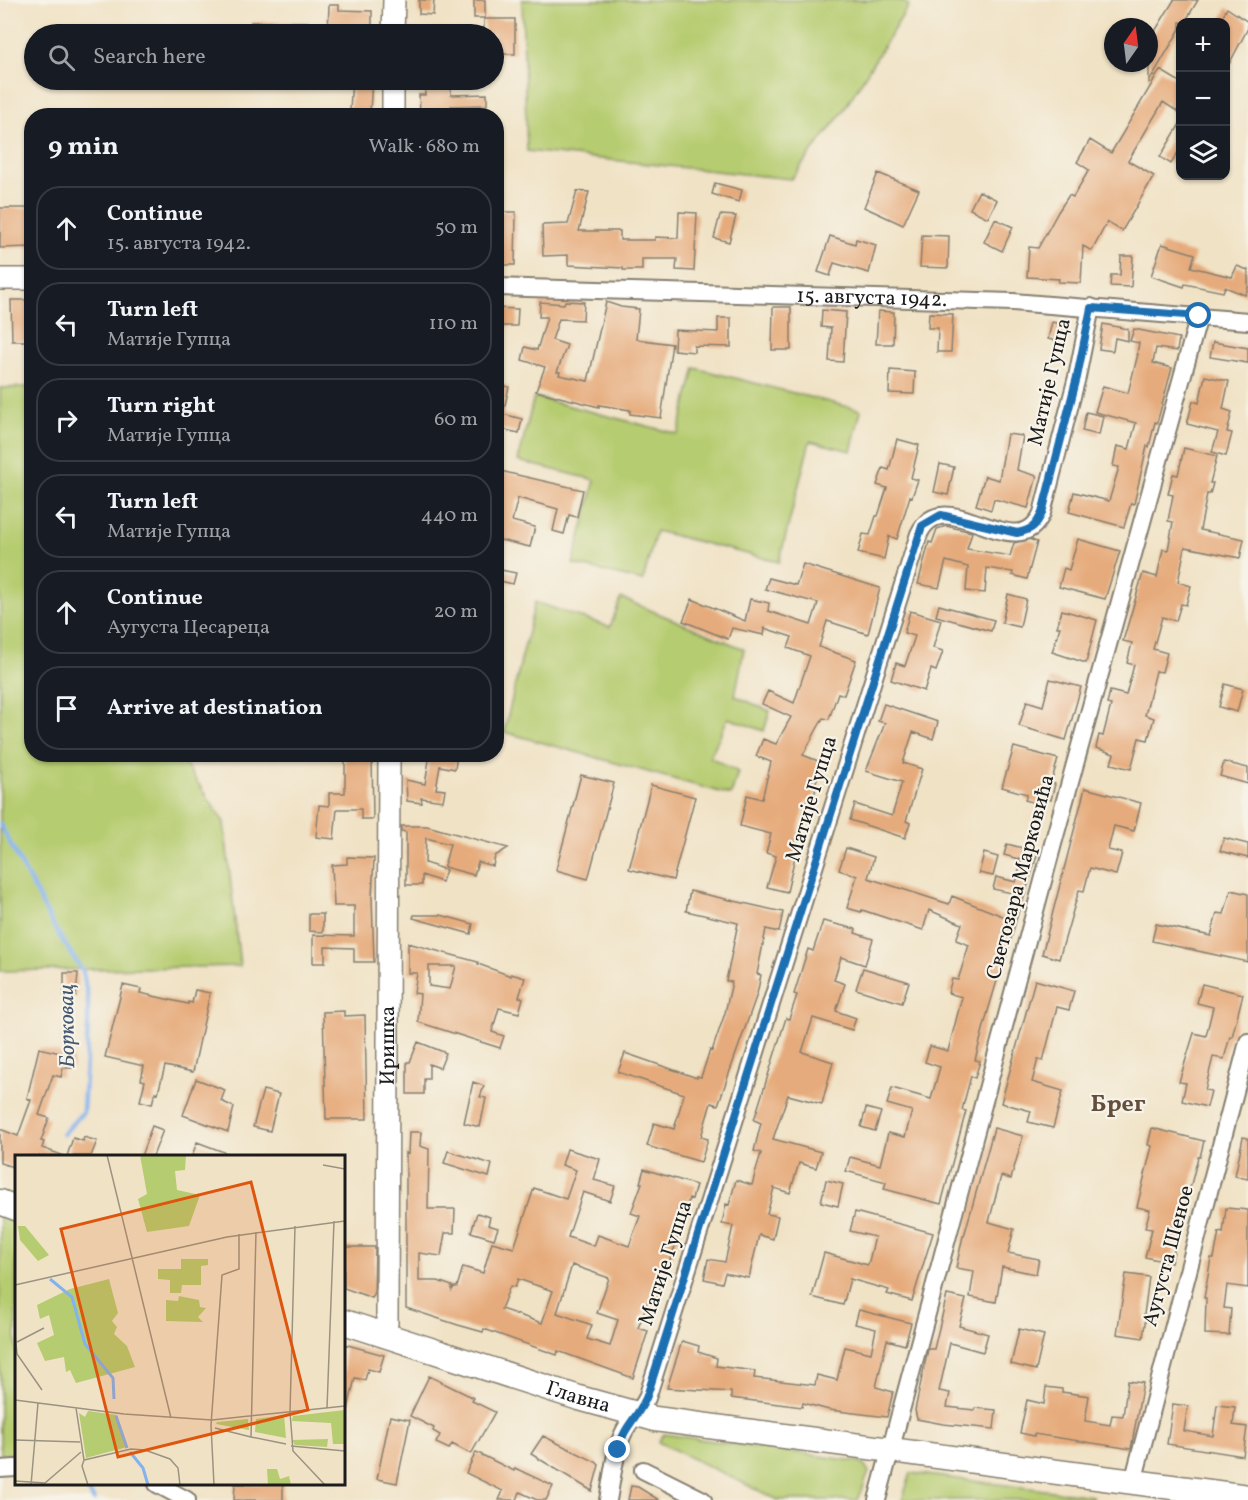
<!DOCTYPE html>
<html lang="en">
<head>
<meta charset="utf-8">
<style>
  :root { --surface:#171b24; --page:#242831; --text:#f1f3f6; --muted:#9ea1a6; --line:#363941 }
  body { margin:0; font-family:Vollkorn,serif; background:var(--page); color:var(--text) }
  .controls { position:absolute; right:18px; top:18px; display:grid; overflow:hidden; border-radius:12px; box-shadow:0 2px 4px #0004 }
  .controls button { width:54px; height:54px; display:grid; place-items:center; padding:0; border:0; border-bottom:2px solid var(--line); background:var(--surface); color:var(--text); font:30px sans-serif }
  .compass { position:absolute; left:1104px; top:18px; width:54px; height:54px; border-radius:50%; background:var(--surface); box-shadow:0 2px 4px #0004; rotate:14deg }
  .stop { position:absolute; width:18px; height:18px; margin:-14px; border:4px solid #1f6fb2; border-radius:50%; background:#fff }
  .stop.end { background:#1f6fb2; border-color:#fff; box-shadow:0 2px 6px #0008 }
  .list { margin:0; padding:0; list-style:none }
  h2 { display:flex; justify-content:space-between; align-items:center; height:78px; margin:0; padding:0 24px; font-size:26px }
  h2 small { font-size:20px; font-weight:400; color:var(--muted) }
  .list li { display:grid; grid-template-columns:39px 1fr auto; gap:18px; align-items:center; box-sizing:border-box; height:84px; margin:0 12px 12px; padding:0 12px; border:2px solid var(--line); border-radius:24px }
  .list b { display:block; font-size:22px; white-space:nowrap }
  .list p { margin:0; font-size:20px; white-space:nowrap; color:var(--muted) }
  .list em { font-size:20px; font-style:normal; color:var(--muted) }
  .icon { flex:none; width:33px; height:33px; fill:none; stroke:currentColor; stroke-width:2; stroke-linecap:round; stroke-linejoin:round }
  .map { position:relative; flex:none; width:1248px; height:1500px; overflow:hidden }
  .search { position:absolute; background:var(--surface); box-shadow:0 2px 4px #0004; left:24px; top:24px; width:480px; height:66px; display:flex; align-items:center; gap:15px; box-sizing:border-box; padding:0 21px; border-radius:33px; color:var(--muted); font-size:22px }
  .panel { position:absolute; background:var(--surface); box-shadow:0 2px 4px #0004; left:24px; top:108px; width:480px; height:654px; border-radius:24px }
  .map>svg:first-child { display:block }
</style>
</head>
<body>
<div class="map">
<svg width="1248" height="1500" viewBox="0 0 1248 1500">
  <rect width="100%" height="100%" fill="#f7f3e8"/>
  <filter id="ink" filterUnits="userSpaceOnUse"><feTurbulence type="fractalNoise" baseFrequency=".0167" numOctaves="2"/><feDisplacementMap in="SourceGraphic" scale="12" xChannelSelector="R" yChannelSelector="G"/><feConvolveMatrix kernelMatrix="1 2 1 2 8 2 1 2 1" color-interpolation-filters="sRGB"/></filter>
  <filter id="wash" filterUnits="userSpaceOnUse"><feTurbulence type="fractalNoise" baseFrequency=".008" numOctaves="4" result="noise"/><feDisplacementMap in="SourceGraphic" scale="24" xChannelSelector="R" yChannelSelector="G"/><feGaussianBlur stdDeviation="1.35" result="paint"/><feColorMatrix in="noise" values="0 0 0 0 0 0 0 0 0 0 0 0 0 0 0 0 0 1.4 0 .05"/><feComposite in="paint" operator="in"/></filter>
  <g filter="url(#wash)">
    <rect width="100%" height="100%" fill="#f0e2c5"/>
    <!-- green -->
    <path fill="#b6cc70" stroke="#697446" stroke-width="1.5" d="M522 0H899L909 5 842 113 791 179 527 151Z
      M695 368 861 410 851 451 810 441 779 562 656 531 643 581 573 564 595 480 518 461 534 397 678 434Z
      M31 387 32 754 179 755 224 822 240 966 0 971V388Z
      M621 598 744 649 735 696 770 711 764 731 728 718 710 757 738 772 731 795 504 732 535 602 610 627Z
      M0 1215 16 1222V1454L0 1455Z
      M664 1434 861 1462 869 1472 858 1500H778L658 1442Z
      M911 1473 1092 1496 1093 1500H902Z"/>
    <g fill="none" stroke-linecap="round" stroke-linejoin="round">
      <!-- stream -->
      <path stroke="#83b2ee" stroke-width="4.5" d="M0 824 54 927 83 972 88 999V1025L83 1112 63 1134
        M84 1484 94 1500"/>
    </g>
    <g id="blocks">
      <!-- building -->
      <path fill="#e6ab7b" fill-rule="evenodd" d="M419 0H434L433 15 419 14Z
        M474 0H485V18H474Z
        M1174 0H1198L1185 22H1180V29L1149 82V41Z
        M329 5H339V10L372 11V34H349V31H328Z
        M1227 8 1248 22V28L1226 70V22H1220Z
        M484 19H515V54H494V34H484Z
        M251 22H308L309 34H251Z
        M1160 70 1180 82V113L1163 102 1128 161 1154 176 1122 231 1107 222 1092 251 1083 246 1081 283 1058 282 1059 279 1027 277 1029 247 1038 248 1058 212 1069 195 1073 197 1089 170 1077 162 1090 140 1111 153Z
        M352 80H372L370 112 350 110Z
        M425 80H451V95L487 94V105L451 106V112H420L419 95H425Z
        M1180 124V149L1171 164 1160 157Z
        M878 173 919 190 903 225 864 207Z
        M715 183 742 190 739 202 712 194Z
        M577 191 589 192 579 231H620V240H655V237L678 238 679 212 697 213 694 271 676 270 677 259H642V270H623V268L568 265V255L543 256 542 225 568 224Z
        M979 191 997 200 988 218 970 209Z
        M0 208H32V247L0 248Z
        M497 212H516L515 265H497Z
        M720 215 736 216 729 242 714 238Z
        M995 219 1013 227 1002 251 984 242Z
        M922 235 949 236 948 268 920 267Z
        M830 236 855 244 856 239 876 245 869 273 834 263 830 276 818 272Z
        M1162 244 1195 254 1191 267 1232 277 1237 266 1248 270V288L1245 295 1225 287 1223 292 1185 284 1184 287 1151 276Z
        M1121 256H1133L1131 287 1110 286 1111 275H1120Z
        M11 300H32V341H12Z
        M565 301 584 302 583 320 559 319 552 340 567 345 557 372H560L559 375 588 381 606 302 621 307 639 309 636 339 672 344 661 418 630 414V410L599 405V407L536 391 545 367 522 360 525 347 537 350 547 317H539L540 302 564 304Z
        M773 307H791V350H772Z
        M496 308 518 309 517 326H496Z
        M822 310 846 312 843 362 829 361 831 328 821 327Z
        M878 311 894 312 893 344H876Z
        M929 313 953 314 951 352H937L938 328H928Z
        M718 318H731V347L694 346V352L674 350 675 330 718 332Z
        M1052 322 1068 326 1064 343 1048 339Z
        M1103 324 1128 329V341L1115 338 1113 351 1099 349Z
        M1134 329 1179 338 1177 351 1156 348 1153 363 1172 368 1157 423 1155 422 1149 447 1147 446 1134 504 1131 503 1124 527 1069 512 1074 492 1109 501 1119 467 1113 466 1117 446 1129 449 1136 423 1095 412 1103 386 1128 393 1138 354H1137L1139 343 1130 341Z
        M1213 342 1248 348V363L1210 357Z
        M890 370 915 372 914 394 889 393Z
        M1205 376 1229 381 1223 409 1232 412 1227 432 1232 433 1226 456 1212 452 1218 432 1187 424 1193 401 1199 403Z
        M496 384 509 387 503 414 522 419 519 433 496 428Z
        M1086 412 1103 416 1099 435 1082 431Z
        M1007 434 1023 436 1017 470 1037 476 1028 508 994 499 991 510 976 505 985 476 999 480Z
        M897 439 919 445 911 478 918 480 912 497 910 496 897 539 889 536 884 559 858 553 863 534 870 535 876 516H878L887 488 877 485 883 468 889 470Z
        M1184 448 1217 456 1210 483H1213L1210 494H1207L1200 530 1244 539 1240 558 1185 547 1178 582 1191 586 1186 605 1181 604 1176 621 1162 617 1153 649 1167 653 1162 672 1156 671 1145 715 1154 718 1148 740 1139 738 1131 769 1111 764 1114 754 1096 748 1099 735 1103 736 1111 705 1107 704 1110 691 1126 695 1134 665 1127 663 1132 643 1123 641 1143 573 1157 577 1163 549 1168 550 1173 522 1168 521 1173 495 1168 494 1173 474 1178 475Z
        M940 464 954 467 948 495 934 492Z
        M496 470 583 490 577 517 569 515 564 534 553 531 558 509 518 498 512 521 535 527 530 547 496 539Z
        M946 526 972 532 967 549 1010 556 1014 543 1029 539 1037 542 1027 579 1012 575 1013 572 987 568 985 593 966 591 968 567 946 561 939 588 918 584 929 542 932 543 937 529Z
        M1078 539 1120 551 1105 599 1059 587 1064 568 1069 570Z
        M803 564 880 588 868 634 827 621 819 647 856 660 844 695 838 693 829 719 823 718 803 755 823 763 814 787H816L813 802 806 801 795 843H798L787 892 767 887 776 856 766 853 771 834 740 826 747 795 762 799 771 762 756 756 763 739 776 744 791 717 762 704 768 691 794 703 810 656 788 648 792 637 764 628 765 629 764 635 732 628 728 639 683 621 692 599 745 621 750 599 769 603 768 611 811 625 818 603 765 589 769 578 796 585Z
        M496 569 516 573 513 584 496 580Z
        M1008 594 1026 599 1020 627 1002 623Z
        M939 605 994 620 991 631 936 616Z
        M1062 610 1097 620 1086 663 1052 652 1060 627H1057Z
        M910 611 941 620 933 648 943 651 936 671 931 669 924 691 891 680 896 663 905 666 915 636 904 633Z
        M1050 679 1081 687 1066 740 1019 726 1027 701 1043 706Z
        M1225 684 1243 689 1237 712 1219 707Z
        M884 704 938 722 933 739 913 732 903 763 922 769 906 821 910 823 905 838 850 820 855 804 892 816 902 782 866 771 885 723 878 721Z
        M1014 747 1058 759 1051 783 1055 784 1051 800 1041 797 1039 804 1025 800 1027 794 1002 787Z
        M345 754H372L373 819H361V809H337L334 839 316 837 319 805 329 806V793H345Z
        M430 754H457L455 769 440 766 436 789 445 790 443 801 421 798 422 803 407 801 406 780 425 784Z
        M1224 762 1248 768V784L1220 776Z
        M581 775 614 783 588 879 556 870Z
        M651 785 695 797 673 880 629 869Z
        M1085 788 1141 803 1134 831 1114 826 1108 850 1122 853 1116 875 1090 868 1084 891 1079 890 1059 959 1042 954Z
        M401 826H427L508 848 495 856 493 866 478 862 474 875 444 867 450 844 426 838 425 863 446 870 442 882 422 875V885H406V832L401 831Z
        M1224 838 1248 844V858L1220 851Z
        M1007 844 1038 852 1021 907 1020 906 1001 975 999 974 988 1011 975 1060 980 1061 975 1078 971 1076 962 1110 966 1111 941 1204 884 1189 886 1182 846 1171 850 1157 880 1165 888 1133 905 1137 912 1111 887 1104 892 1088 931 1099 940 1067 925 1062 930 1046 948 1051 962 997 948 993 952 979 958 980 969 945 956 940 962 924 929 910 923 930 862 910 861 912 847 908 857 876 839 870 846 848 874 857 868 878 949 904 952 896 1005 917 1012 893 993 889 996 877 1016 882 1022 860 1004 855Z
        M984 853 998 857 993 876 979 873Z
        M347 857 374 858 372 897 374 962H354V948L325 947V963H313V935L354 936V906H334L332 865 347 864Z
        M1231 890 1248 894V962L1152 941 1156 924 1211 936 1217 913 1224 914Z
        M690 891 783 912 779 932 766 929 757 974 761 975 757 994 718 1105 711 1103 701 1137 708 1139 701 1162 647 1146 654 1123 674 1129 684 1094 618 1072 625 1053 697 1078V1076L701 1077 710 1050 712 1051 725 1013 732 982 726 981 738 923 686 911Z
        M309 914H323V932L309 931Z
        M414 915H441L473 924 471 934 413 918Z
        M823 921 856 929 855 933 873 939 865 965 841 957 834 980 845 984 836 1011 856 1018 852 1030 813 1018 802 1052 833 1062 822 1104 788 1095 773 1139 821 1152 816 1168 799 1163 790 1193 774 1188 767 1214 778 1216 773 1239 759 1235 749 1278 725 1273 722 1283 704 1279 708 1259 725 1262 733 1226 722 1224 726 1204 729 1205 736 1180 752 1185 761 1153 754 1151 761 1123 754 1120 786 1018 789 1019 797 995 794 994 808 949 813 951Z
        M408 943 478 962V964L511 976V974L525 978 519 997 523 998 519 1013 499 1008 492 1032 504 1036 500 1048 418 1022 420 994 414 993 417 973H408ZM429 966H456L450 989 429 986Z
        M863 968 909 982 902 1003 856 989Z
        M64 973H78L76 996H64Z
        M1035 980 1074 991 1069 1010 1057 1007 1043 1061 1038 1059 1032 1082 1063 1091 1053 1128 1028 1122 1031 1111 1001 1103Z
        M1202 984 1243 994 1232 1037 1230 1036 1224 1059 1213 1057 1205 1090 1211 1091 1207 1107 1182 1101 1186 1083 1179 1082 1194 1033 1206 1036 1213 1007 1197 1003Z
        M123 985 141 989 140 993 188 1004V1002L192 1003 195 990 210 993 193 1072 165 1066 158 1093 155 1092 152 1104 140 1101 145 1081 141 1080 144 1066 105 1057Z
        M344 1011V1016L365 1015 367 1119H326L323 1012Z
        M418 1042 446 1053 440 1068 429 1064V1079H424V1094H407V1062H410Z
        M39 1048 73 1056V1068H63L61 1077 53 1075 39 1115 49 1118 41 1141 44 1142 42 1148 62 1155V1156H16V1168L0 1163V1129L18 1136 31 1100 27 1098Z
        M196 1079 225 1090 221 1101 234 1107 228 1132 183 1115Z
        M473 1082 484 1086 480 1097 486 1098 480 1127 464 1123Z
        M263 1090 279 1094 270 1131 253 1127Z
        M866 1108 881 1112 875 1131 861 1127Z
        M152 1126 163 1130 153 1156H141Z
        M994 1128 1023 1136 1011 1179 1001 1176 989 1222 1014 1229 1008 1253 1039 1259 1036 1274 1002 1267 996 1302 970 1297 974 1271 956 1268 963 1236H964Z
        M1152 1128 1204 1141 1200 1157H1198L1171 1263 1145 1257 1152 1229 1145 1228 1150 1210 1137 1207 1152 1146 1148 1145Z
        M409 1132H421L420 1146 429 1149 428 1209H455L454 1233H445L441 1256 419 1253V1281H438L452 1286V1290L454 1287H457L463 1267 483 1273 492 1242 514 1248 534 1188 566 1199 576 1170 562 1165 567 1149 600 1159 594 1180 615 1186 610 1201 583 1192 568 1237 594 1246 598 1235 629 1246 640 1216 631 1213 642 1183H640L644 1169 696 1185 692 1199 689 1198 680 1232 655 1303 648 1301 638 1328 648 1331 633 1378 558 1351 557 1355 484 1329 483 1332 458 1325 406 1308V1153L408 1154ZM572 1265 609 1278 597 1313 618 1320 610 1346 587 1339 592 1325 557 1313ZM518 1279 553 1291 542 1323 501 1309 510 1286 515 1287Z
        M84 1137 97 1141 91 1156H67L73 1138 83 1141Z
        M1243 1137 1248 1138V1179L1235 1176Z
        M197 1142 232 1155 231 1156H192Z
        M448 1151 492 1164 489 1177 444 1163Z
        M826 1180 843 1184 838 1206 821 1202Z
        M1226 1208 1248 1210V1288L1227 1285 1224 1308 1231 1309 1229 1335 1205 1334 1206 1298H1204L1211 1258H1214L1219 1232 1223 1233Z
        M855 1212 933 1233 912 1301 887 1294 889 1290 850 1279 843 1305 812 1297 824 1253 868 1265 875 1237 850 1231Z
        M477 1213 490 1217 488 1225 498 1228 494 1239 471 1232Z
        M344 1247H375L374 1295 372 1298 344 1288Z
        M1126 1274 1149 1277 1144 1315 1146 1316 1143 1338 1117 1334Z
        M947 1295 966 1299 959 1326 988 1334 983 1352 950 1343 939 1391 950 1393 947 1407 974 1410 975 1408 996 1410 994 1429 943 1424 917 1419 915 1410 928 1349H934Z
        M859 1310 911 1323 905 1345 887 1340 876 1387 893 1392 887 1417 829 1410 803 1403 802 1407 731 1398V1392L667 1388 682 1341 699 1346 698 1352 717 1358 716 1366 755 1371 754 1378 815 1385 817 1375 837 1380 845 1347 871 1353 876 1329 855 1324Z
        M1019 1329 1044 1335 1036 1370 1011 1364Z
        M344 1344 384 1355 379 1372 368 1369 365 1380 355 1378 348 1409 344 1408Z
        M429 1376 474 1398 472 1401 495 1412 471 1454 452 1444 449 1449 436 1443 440 1435 433 1431 434 1428 410 1416Z
        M1128 1381 1143 1383 1131 1449 1034 1434V1436L1020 1433 1027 1400 1044 1404 1046 1387 1062 1389V1392L1089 1396 1085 1421 1110 1425 1112 1415 1123 1416Z
        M1173 1404 1188 1406 1184 1431 1213 1436 1217 1405 1235 1407 1233 1425 1247 1427 1243 1456 1167 1444Z
        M390 1416 410 1420 397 1483 377 1479Z
        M543 1436 596 1462 599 1465 592 1491 531 1454Z
        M476 1452 514 1471 515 1468 553 1486 546 1500H537L520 1492 517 1500H499L503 1491 466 1473Z
        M235 1484H283V1500H234Z
        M631 1486 638 1487 659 1500H628Z"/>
    </g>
  </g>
  <g filter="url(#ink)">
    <use href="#blocks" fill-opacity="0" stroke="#867f70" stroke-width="1.5"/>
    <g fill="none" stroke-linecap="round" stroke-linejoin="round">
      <defs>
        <g id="minor">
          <path id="s1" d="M496 287 1013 302 1248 321"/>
          <path d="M0 1469 16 1468"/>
          <path d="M643 1470 703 1500"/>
          <path d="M1133 1482 1248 1042"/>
          <path d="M157 1484 187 1500"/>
          <path d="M608 1500C612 1479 614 1454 623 1434 629 1420 641 1411 647 1398L919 534C944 479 1018 570 1042 513L1077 377 1091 307"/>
          <path d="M877 1500 1054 840 1199 316"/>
        </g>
        <g id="tertiary">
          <path d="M393 34 394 0"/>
          <path d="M393 116V80"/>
          <path d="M0 279H32"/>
          <path id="s2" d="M383 1336 387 1323 389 754"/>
        </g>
        <g id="secondary">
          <path d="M0 1202 16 1208"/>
          <path id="s3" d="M344 1322 579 1398 655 1419 1248 1497"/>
        </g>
      </defs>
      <!-- minor casing -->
      <use href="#minor" stroke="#867f70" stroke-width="20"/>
      <!-- tertiary casing -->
      <use href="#tertiary" stroke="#867f70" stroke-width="24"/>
      <!-- secondary casing -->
      <use href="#secondary" stroke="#867f70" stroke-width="27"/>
      <!-- minor -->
      <use href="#minor" stroke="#fff" stroke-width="16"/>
      <!-- tertiary -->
      <use href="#tertiary" stroke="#fff" stroke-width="21"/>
      <!-- secondary -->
      <use href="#secondary" stroke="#fff" stroke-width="24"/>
    </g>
  </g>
  <g fill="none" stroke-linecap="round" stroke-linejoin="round" filter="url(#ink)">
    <!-- route -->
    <path stroke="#1f6fb2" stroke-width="8" d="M618 1450C623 1426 641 1415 648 1393L922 526 941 515 1017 533C1032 530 1036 526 1042 513L1077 377 1091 308 1199 316"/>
  </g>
  <g text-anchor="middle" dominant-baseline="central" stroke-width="4.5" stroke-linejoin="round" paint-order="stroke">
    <!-- street labels -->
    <g font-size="21" fill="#1c1c1c" stroke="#f7f3e8">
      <text stroke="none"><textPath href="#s1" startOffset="376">15. августа 1942.</textPath></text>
      <text transform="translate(1050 382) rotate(-77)">Матије Гупца</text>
      <text transform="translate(812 799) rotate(-73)">Матије Гупца</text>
      <text transform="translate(1021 877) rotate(-75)">Светозара Марковића</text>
      <text stroke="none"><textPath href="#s2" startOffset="291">Иришка</textPath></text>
      <text transform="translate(1169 1256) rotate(-75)">Аугуста Шеное</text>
      <text transform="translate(666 1263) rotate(-72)">Матије Гупца</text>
      <text stroke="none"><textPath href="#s3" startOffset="246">Главна</textPath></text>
    </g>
    <!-- water labels -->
    <g font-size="22" font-style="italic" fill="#455870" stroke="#f7f3e8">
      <text transform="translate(68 1026) rotate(-91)">Борковац</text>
    </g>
    <!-- quarter labels -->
    <g font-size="24" font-weight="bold" fill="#634e3d" stroke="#f7f3e8">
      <text x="1118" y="1105">Брег</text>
    </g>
  </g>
  <!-- overview -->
  <g transform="translate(15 1155)">
    <rect width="330" height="330" fill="#f0e2c5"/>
    <path d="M125 0H171L170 15 160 16 162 35 185 40 174 71 132 77 123 44 132 39ZM3 71H10L34 100 23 106 5 85ZM166 104H193V110L186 111V130H167L166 138H155V125L143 124V114H166ZM94 124 103 158 97 166 102 172 99 179 112 191 120 212 61 228 55 215 51 217 49 202 30 206 22 188 39 180 34 160 25 164 22 150 55 134ZM164 141 184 145 185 152 191 153 183 162 188 167 151 166V145L163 146ZM330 255V289H318L316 268 277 266 278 261ZM73 256 102 260 112 292 71 303 64 258 70 262ZM269 260 271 283 240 277 241 264ZM233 264 234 275 201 269 202 267ZM313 284 312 292 280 290 277 285ZM252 314H262L265 324 274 321 276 330H253Z" fill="#b6cc70"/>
    <path fill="none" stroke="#83b2ee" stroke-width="3" d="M35 124 57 142 70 189 98 223 99 244M101 261 112 293M115 297 128 313 133 330"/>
    <path fill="none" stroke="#9b9381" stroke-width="1.5" d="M92 0 156 263M308 10 330 14M0 130 212 82 330 66M0 179 2 199 27 235M2 187 29 173M0 245 109 259 197 265 330 251M61 253 69 305 116 294 130 295 155 304 163 313 165 330M312 253 319 66M275 257 280 71M275 257 278 296 310 330M200 273 236 282 241 77M236 282 271 289M0 285 65 287M276 291 330 296M69 305 67 311 73 330M0 326 30 328 66 297M16 330 23 248M199 330 196 270 207 120 224 114V79"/>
    <path fill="#de560d" fill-opacity="0.15" stroke="#de560d" stroke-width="3" d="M236 27 293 255 103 302 46 74Z"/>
    <rect width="330" height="330" fill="none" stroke="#1c1c1c" stroke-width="3"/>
  </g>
</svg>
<div class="controls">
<button>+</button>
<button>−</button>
<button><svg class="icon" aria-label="layers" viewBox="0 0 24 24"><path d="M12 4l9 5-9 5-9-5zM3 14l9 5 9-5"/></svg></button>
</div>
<svg class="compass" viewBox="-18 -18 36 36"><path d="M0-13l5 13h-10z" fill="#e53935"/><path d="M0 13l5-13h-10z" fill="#9ea1a6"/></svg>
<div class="stop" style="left:1199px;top:316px"></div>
<div class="stop end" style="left:618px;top:1450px"></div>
<div class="search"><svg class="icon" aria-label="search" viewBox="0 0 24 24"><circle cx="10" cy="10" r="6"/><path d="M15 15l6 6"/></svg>Search here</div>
<section class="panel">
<h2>9 min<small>Walk · 680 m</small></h2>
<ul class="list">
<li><svg class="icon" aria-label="ahead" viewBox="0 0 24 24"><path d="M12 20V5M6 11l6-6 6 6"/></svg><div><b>Continue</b><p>15. августа 1942.</p></div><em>50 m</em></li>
<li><svg class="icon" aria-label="left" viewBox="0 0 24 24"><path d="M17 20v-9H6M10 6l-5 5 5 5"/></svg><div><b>Turn left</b><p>Матије Гупца</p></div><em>110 m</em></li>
<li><svg class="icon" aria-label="right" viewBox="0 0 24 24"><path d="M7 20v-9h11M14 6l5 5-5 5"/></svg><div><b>Turn right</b><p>Матије Гупца</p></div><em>60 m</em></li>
<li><svg class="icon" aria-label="left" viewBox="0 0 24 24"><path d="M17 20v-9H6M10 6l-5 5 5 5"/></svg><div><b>Turn left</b><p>Матије Гупца</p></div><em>440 m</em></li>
<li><svg class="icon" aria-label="ahead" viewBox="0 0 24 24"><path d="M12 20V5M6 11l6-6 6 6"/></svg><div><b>Continue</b><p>Аугуста Цесареца</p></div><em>20 m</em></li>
<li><svg class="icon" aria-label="arrive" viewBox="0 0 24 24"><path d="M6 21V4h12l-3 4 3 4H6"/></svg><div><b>Arrive at destination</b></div></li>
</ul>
</section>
</div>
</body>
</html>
